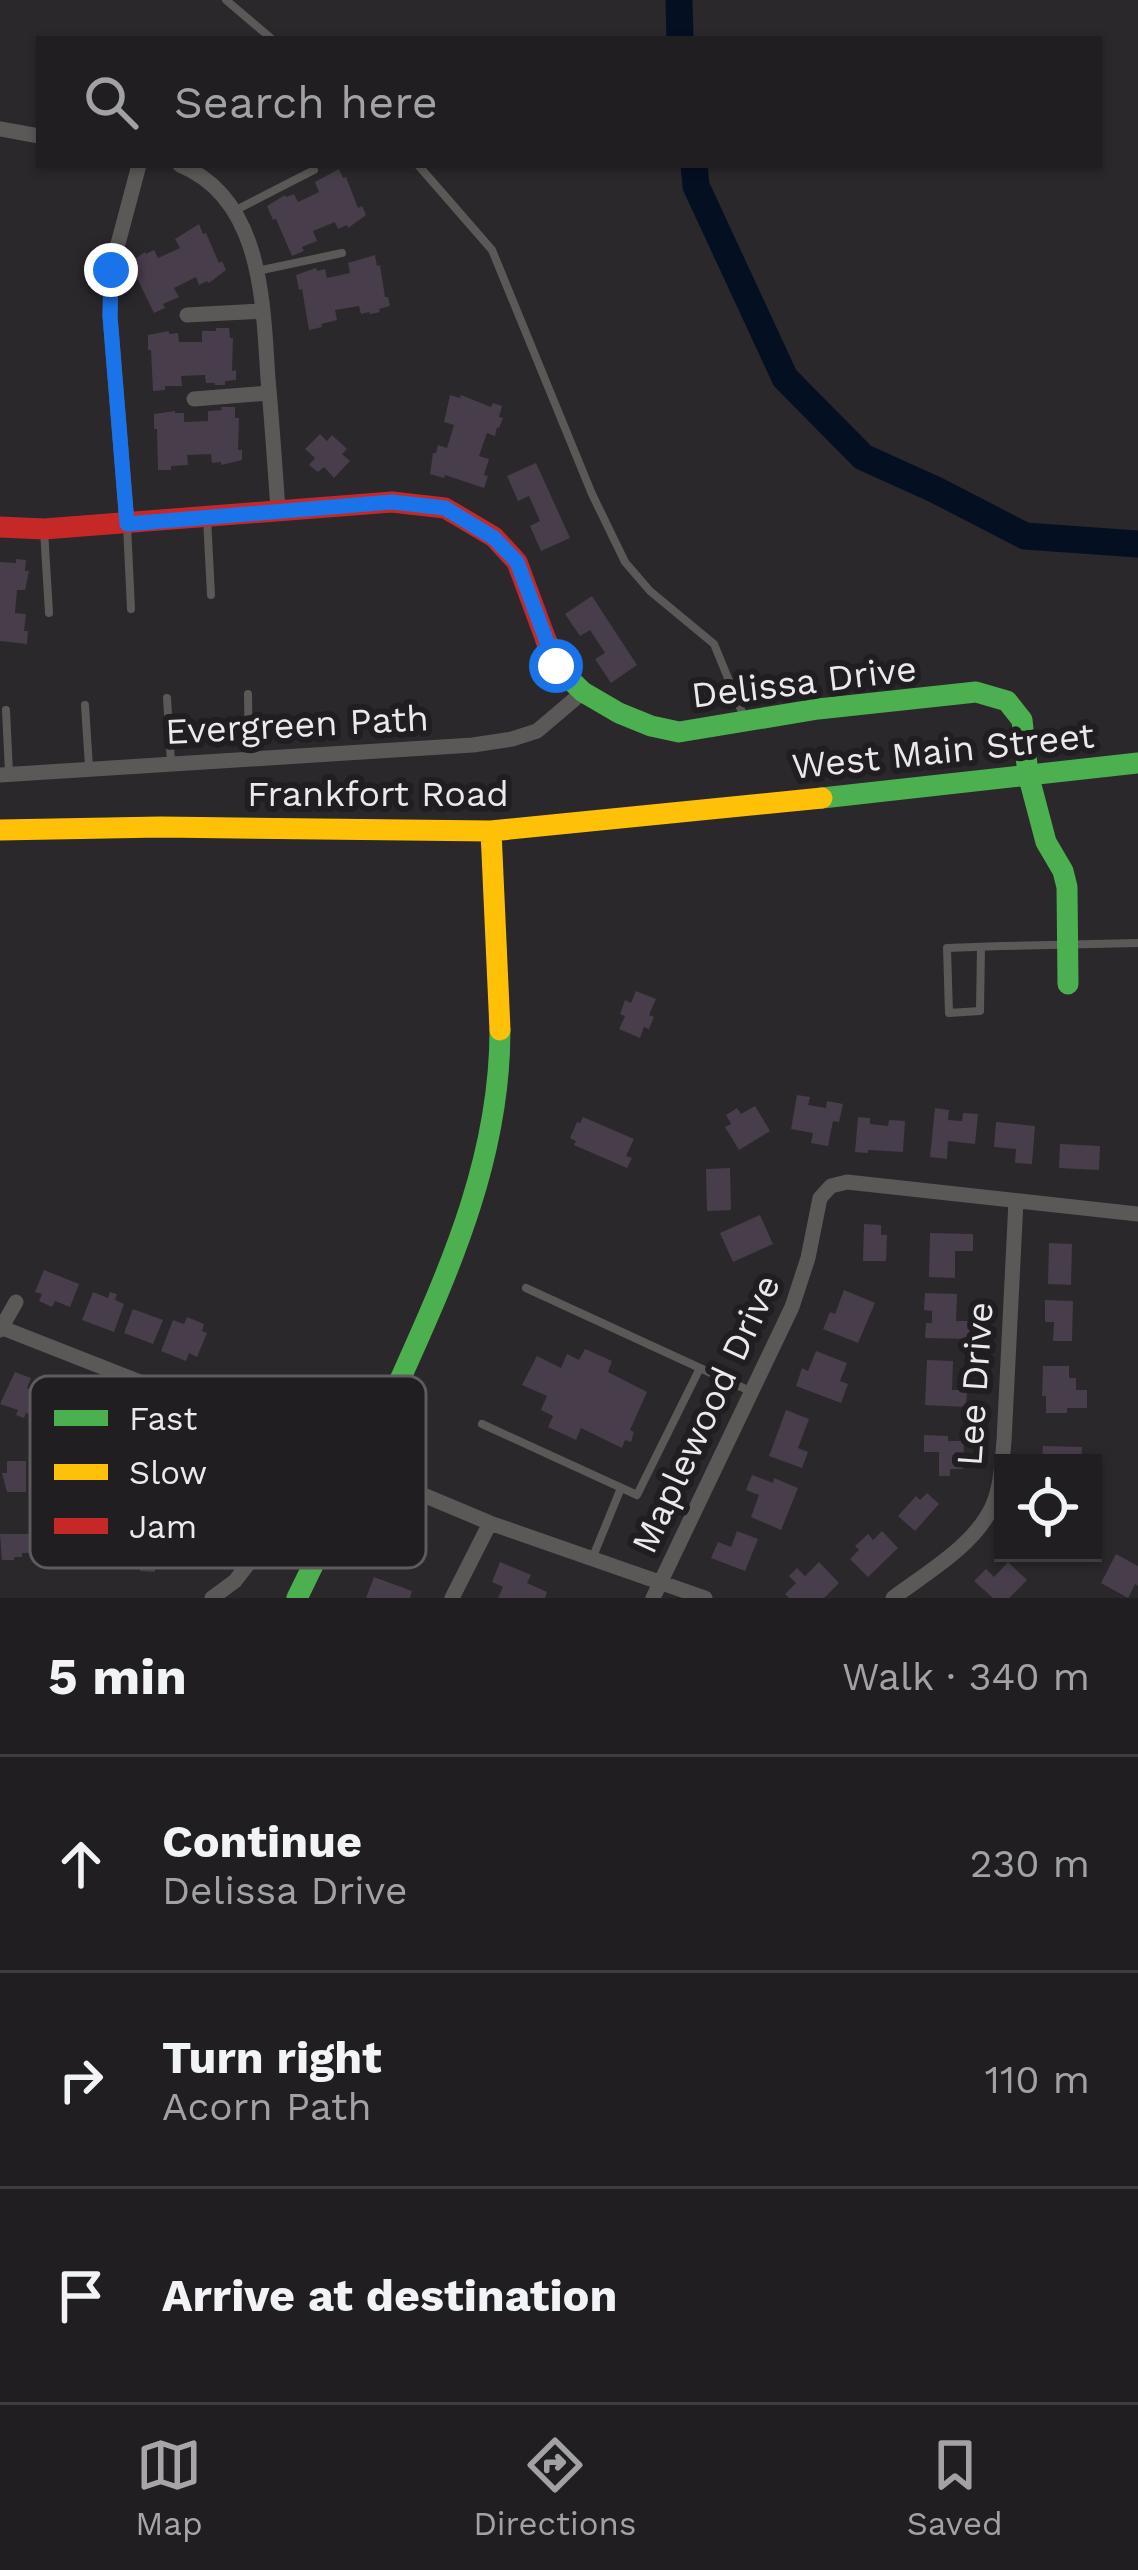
<!DOCTYPE html>
<html lang="en">
<head>
<meta charset="utf-8">
<style>
  :root { --surface:#201e20; --page:#282729; --text:#f1f3f6; --muted:#a2a2a5; --line:#3d3c3e; --accent:#a8a5a8 }
  body { margin:0; font-family:"Work Sans",sans-serif; background:var(--page); color:var(--text) }
  .controls { position:absolute; right:36px; bottom:36px; display:grid; overflow:hidden; border-radius:0px; box-shadow:0 3px 9px #0004 }
  .controls button { width:108px; height:108px; display:grid; place-items:center; padding:0; border:0; border-bottom:3px solid var(--line); background:var(--surface); color:var(--text); font:60px sans-serif }
  .stop { position:absolute; width:36px; height:36px; margin:-27px; border:9px solid #1a73e8; border-radius:50%; background:#fff }
  .stop.end { background:#1a73e8; border-color:#fff; box-shadow:0 3px 12px #0008 }
  .list { margin:0; padding:0; list-style:none }
  h2 { display:flex; justify-content:space-between; align-items:center; height:156px; margin:0; padding:0 48px; font-size:51px }
  h2 small { font-size:39px; font-weight:400; color:var(--muted) }
  .list li { display:grid; grid-template-columns:78px 1fr auto; gap:36px; align-items:center; box-sizing:border-box; height:216px; padding:0 48px; border-top:3px solid var(--line) }
  .list b { display:block; font-size:45px; white-space:nowrap }
  .list p { margin:0; font-size:39px; white-space:nowrap; color:var(--muted) }
  .list em { font-size:39px; font-style:normal; color:var(--muted) }
  .icon { flex:none; width:66px; height:66px; fill:none; stroke:currentColor; stroke-width:2; stroke-linecap:round; stroke-linejoin:round }
  .map { position:relative; flex:none; width:1138px; height:1598px; overflow:hidden }
  .search { position:absolute; background:var(--surface); box-shadow:0 3px 9px #0004; left:36px; right:36px; top:36px; height:132px; display:flex; align-items:center; gap:30px; box-sizing:border-box; padding:0 42px; border-radius:0px; color:var(--muted); font-size:45px }
  .sheet { height:804px; background:var(--surface) }
  nav { display:flex; justify-content:space-around; align-items:center; box-sizing:border-box; height:168px; border-top:3px solid var(--line); background:var(--surface); font-size:33px; color:var(--muted) }
  nav a { display:grid; justify-items:center; gap:6px }
  nav .on { color:var(--accent) }
  .map>svg:first-child { display:block }
</style>
</head>
<body>
<div class="map">
<svg width="1138" height="1598" viewBox="0 0 1138 1598">
  <rect width="100%" height="100%" fill="#2a282a"/>
  <g fill="none" stroke-linecap="round" stroke-linejoin="round">
    <!-- river -->
    <path stroke="#050f22" stroke-width="27" d="M679 0 680 39
      M694 165 696 186 785 378 863 457 936 490 1025 536 1138 544"/>
  </g>
  <!-- building -->
  <path fill="#483d4b" d="M339 169 343 178 346 177 358 208 362 206 366 215 348 228 347 225 338 229 335 222 313 231 317 241 302 247 304 251 292 256 276 219 273 220 267 206 285 195 286 197 294 194 298 202 319 192 315 182Z
    M199 224 203 234 206 233 219 263 222 261 226 270 209 283 207 281 199 285 196 277 174 288 179 297 163 304 165 308 154 313 136 276 133 277 127 264 145 252 146 254 154 250 158 258 180 248 175 239Z
    M375 255 377 266 380 265 385 297H388L390 306 379 309 380 312 370 314 369 312 361 314 359 306 335 310 337 320 321 324 322 327 309 330 302 289 299 290 296 275 316 268 317 271 325 269 327 278 350 273 348 263Z
    M216 328H229L230 338H233L232 371 236 370V380L225 381V385H215V383H206L205 375 181 376 182 386H165V390L153 391 151 350H148V335L169 331V334L178 333 179 342H202V331H216Z
    M450 395 460 398 461 395 491 407 493 403 502 406 499 417 503 418 499 428 497 427 495 436 487 433 479 456 489 459 484 475 488 476 484 488 445 475 444 478 430 474 433 453H436L438 445 447 448 454 425 444 422Z
    M221 407H235V418H239L238 450H242V460L221 465V462L212 463 211 454 187 455 188 465 171 466V470H158L157 429H154V414L175 411V413H184V422L208 421V411L222 410Z
    M320 434 327 441 332 435 347 449 342 454 350 461 334 478 324 467 318 472 309 465 315 458 305 449Z
    M536 463 570 538 541 551 530 526 540 521 529 496 518 501 507 476Z
    M16 559 26 560 25 571H29L25 590H17L15 613 26 614 24 631H28L27 644 0 641V562L16 563Z
    M592 596 637 665 611 683 595 659 605 653 590 630 580 636 565 614Z
    M636 991 656 999 649 1015 654 1017 649 1029 644 1027 640 1038 619 1029 625 1016 620 1014 625 1000 631 1003Z
    M797 1095 810 1097 808 1105 826 1108 827 1101 843 1104 839 1122 833 1121 828 1146 811 1143 813 1133 791 1129Z
    M755 1106 770 1131 739 1150 725 1127 731 1124 726 1115 737 1108 741 1114Z
    M935 1108 949 1110 948 1120 962 1121 963 1113 978 1114 975 1144 948 1141 947 1159 930 1157Z
    M583 1117 634 1139 626 1156 632 1158 627 1168 574 1145 576 1141 570 1138 577 1122 580 1123Z
    M858 1117 870 1118V1124L888 1126 889 1120 905 1121 903 1152 868 1150V1153L855 1152Z
    M996 1122 1035 1126 1032 1164 1015 1163 1016 1149 994 1147Z
    M1060 1144 1100 1146 1099 1170 1059 1168Z
    M730 1168 731 1210 707 1211 706 1169Z
    M760 1215 773 1244 733 1262 720 1233Z
    M864 1224 881 1225V1235H887L886 1261H863Z
    M930 1233 973 1234V1251H955V1278L929 1277Z
    M1049 1243 1072 1244 1071 1285 1048 1284Z
    M44 1270 79 1284 70 1307 55 1301 52 1307 39 1301 42 1294 35 1292Z
    M844 1290 875 1303 858 1343 823 1329 830 1312 835 1314Z
    M93 1292 108 1298 110 1292 117 1294 115 1300 124 1304 114 1332 82 1320Z
    M925 1293 957 1294 956 1321H970V1339L925 1338 926 1323H932V1311L924 1310Z
    M1045 1300 1073 1301 1072 1341H1053L1054 1322H1045Z
    M133 1309 163 1320 153 1344 124 1333Z
    M187 1317 204 1324 202 1331 207 1333 197 1357 189 1353 186 1361 161 1351 173 1320 184 1324Z
    M585 1349 612 1361 608 1372 647 1392 630 1430 634 1432 631 1442 625 1440 622 1448 581 1428 576 1440 548 1427 553 1416 541 1410 547 1396 522 1385 537 1356 561 1368 567 1354 579 1360Z
    M816 1351 847 1363 840 1381 848 1384 841 1403 796 1386 802 1368 808 1371Z
    M927 1360 953 1361 952 1390H967L966 1407 925 1405Z
    M1043 1366H1069V1378H1076V1390H1087V1408H1067V1413H1046V1396H1042Z
    M15 1372 31 1378 27 1388 41 1393 32 1415 26 1413 24 1418 16 1415 18 1410 0 1404Z
    M786 1410 809 1419 798 1448 808 1452 802 1468 769 1456Z
    M924 1435 948 1436V1441H964L963 1469H950V1476H939V1452H924Z
    M1043 1446 1082 1447 1081 1463H1042Z
    M7 1461H26V1492H7L2 1473H7Z
    M752 1475 773 1483 774 1478 798 1488 781 1530 751 1517 759 1495 746 1490Z
    M927 1493 939 1504 915 1531 898 1516 916 1496 920 1500Z
    M737 1531 758 1539 745 1571 711 1558 718 1542 731 1547Z
    M882 1531 898 1548 868 1577 850 1559 859 1550 855 1546 868 1534 873 1540Z
    M0 1534H32V1553H22V1557H14V1560H2Z
    M141 1541 176 1542 175 1568 155 1567V1572L140 1571Z
    M98 1542 130 1543 129 1565 109 1564V1569L97 1568Z
    M1116 1554 1138 1566V1586L1135 1584 1128 1598 1101 1583Z
    M500 1562 531 1575 527 1583 547 1592 545 1598H498L503 1587 492 1582Z
    M819 1562 839 1583 824 1598H789L785 1594 796 1583 789 1576 797 1568 805 1576Z
    M1008 1562 1027 1580 1009 1598H993L974 1581 986 1569 994 1577Z
    M374 1577 412 1591 410 1598H366Z"/>
  <g fill="none" stroke-linecap="round" stroke-linejoin="round">
    <!-- lane -->
    <path stroke="#5a5958" stroke-width="8" d="M226 0 272 39
      M418 165 492 250 592 494 625 562 650 591 714 644 744 717
      M234 211 314 170
      M257 271 342 253
      M207 518 211 595
      M127 525 131 609
      M44 530 49 613
      M248 694 249 757
      M167 698 171 762
      M85 705 89 767
      M6 710 9 773
      M981 947 980 1011 949 1013 947 948 1002 946 1138 943
      M526 1288 750 1391
      M482 1424 637 1495 700 1368
      M592 1559 621 1488"/>
    <!-- street -->
    <path stroke="#5a5958" stroke-width="15" d="M0 129 39 136
      M180 165C263 199 263 304 268 379 272 422 275 466 278 510
      M187 315 263 311
      M194 399 269 393
      M127 523 110 316 111 270 139 165
      M0 775 473 745 512 739 537 731 583 692
      M0 1327 359 1468 490 1523 705 1598
      M0 1330 16 1302
      M212 1598 235 1581 258 1551 306 1413
      M452 1598 490 1523
      M653 1598 792 1307 808 1258 820 1198 831 1186 847 1182 1138 1214
      M893 1598C926 1573 974 1546 992 1507 1001 1487 1002 1463 1004 1441L1016 1201"/>
    <!-- fast -->
    <path stroke="#4caf50" stroke-width="21" d="M546 640 556 666 583 692 619 713 651 726 679 732 818 709 976 692 1007 701 1022 720 1028 774 1046 842 1063 871 1067 887 1068 984
      M822 798 1138 763
      M297 1598C334 1523 369 1448 403 1373 453 1262 500 1154 500 1030"/>
    <!-- slow -->
    <path stroke="#ffc107" stroke-width="21" d="M0 830 161 827 491 831 822 798
      M491 831 500 1030"/>
    <!-- jam -->
    <path stroke="#c62828" stroke-width="21" d="M0 527 44 529 392 502 445 508 494 537 517 562 546 640"/>
  </g>
  <g fill="none" stroke-linecap="round" stroke-linejoin="round">
    <!-- route -->
    <path stroke="#1a73e8" stroke-width="15" d="M111 270 110 316 127 524 392 502 445 508 494 538 517 562 556 666"/>
  </g>
  <g text-anchor="middle" dominant-baseline="central" stroke-width="12" stroke-linejoin="round" paint-order="stroke">
    <!-- street labels -->
    <g font-size="36" fill="#ece9ec" stroke="#211e22">
      <text transform="translate(804 682) rotate(-7)">Delissa Drive</text>
      <text transform="translate(297 725) rotate(-3)">Evergreen Path</text>
      <text transform="translate(943 751) rotate(-6)">West Main Street</text>
      <text x="378" y="794">Frankfort Road</text>
      <text transform="translate(975 1384) rotate(-86)">Lee Drive</text>
      <text transform="translate(706 1414) rotate(-65)">Maplewood Drive</text>
    </g>
  </g>
  <!-- legend -->
  <rect x="30" y="1376" width="396" height="192" rx="18" fill="#211e22" stroke="#5e5b5f" stroke-width="3"/>
  <rect x="54" y="1410" width="54" height="16" fill="#4caf50"/>
  <rect x="54" y="1464" width="54" height="16" fill="#ffc107"/>
  <rect x="54" y="1518" width="54" height="16" fill="#c62828"/>
  <g font-size="33" fill="#ece9ec">
    <text x="129" y="1430">Fast</text>
    <text x="129" y="1484">Slow</text>
    <text x="129" y="1538">Jam</text>
  </g>
</svg>
<div class="controls">
<button><svg class="icon" aria-label="locate" viewBox="0 0 24 24"><circle cx="12" cy="12" r="6"/><path d="M12 2v4M12 18v4M2 12h4M18 12h4"/></svg></button>
</div>
<div class="stop" style="left:556px;top:666px"></div>
<div class="stop end" style="left:111px;top:270px"></div>
<div class="search"><svg class="icon" aria-label="search" viewBox="0 0 24 24"><circle cx="10" cy="10" r="6"/><path d="M15 15l6 6"/></svg>Search here</div>
</div>
<section class="sheet">
<h2>5 min<small>Walk · 340 m</small></h2>
<ul class="list">
<li><svg class="icon" aria-label="ahead" viewBox="0 0 24 24"><path d="M12 20V5M6 11l6-6 6 6"/></svg><div><b>Continue</b><p>Delissa Drive</p></div><em>230 m</em></li>
<li><svg class="icon" aria-label="right" viewBox="0 0 24 24"><path d="M7 20v-9h11M14 6l5 5-5 5"/></svg><div><b>Turn right</b><p>Acorn Path</p></div><em>110 m</em></li>
<li><svg class="icon" aria-label="arrive" viewBox="0 0 24 24"><path d="M6 21V4h12l-3 4 3 4H6"/></svg><div><b>Arrive at destination</b></div></li>
</ul>
</section>
<nav>
<a class="on"><svg class="icon" aria-label="map" viewBox="0 0 24 24"><path d="M3 6l6-2 6 2 6-2v14l-6 2-6-2-6 2zM9 4v14M15 6v14"/></svg>Map</a>
<a><svg class="icon" aria-label="directions" viewBox="0 0 24 24"><path d="M12 3l9 9-9 9-9-9zM9 14v-3h6M13 9l2 2-2 2"/></svg>Directions</a>
<a><svg class="icon" aria-label="saved" viewBox="0 0 24 24"><path d="M7 4h10v16l-5-4-5 4z"/></svg>Saved</a>
</nav>
</body>
</html>
